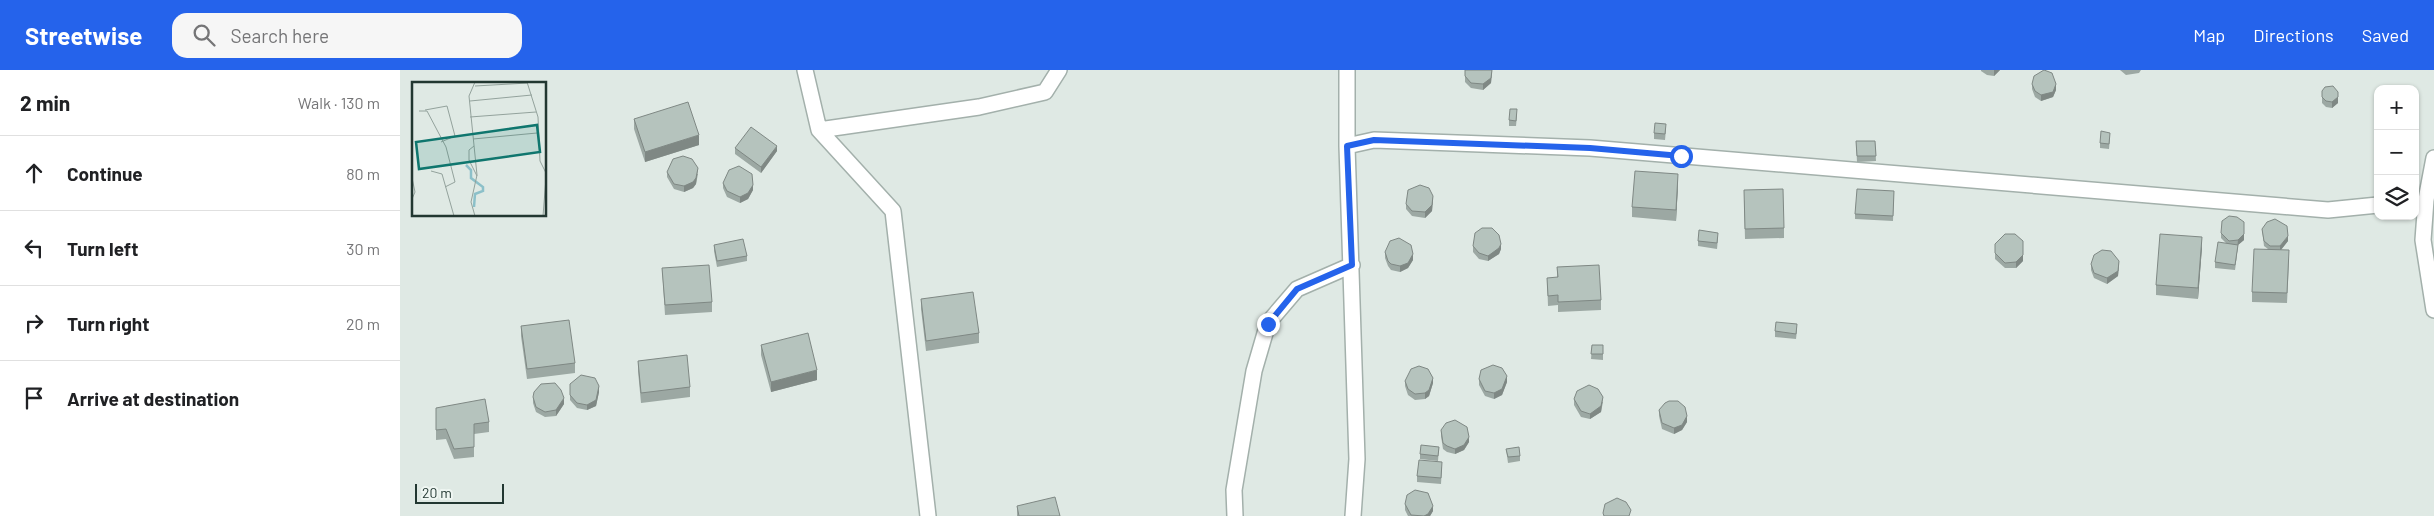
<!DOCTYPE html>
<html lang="en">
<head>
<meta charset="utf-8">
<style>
  :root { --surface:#fff; --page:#f6f6f6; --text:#202124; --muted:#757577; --line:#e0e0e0; --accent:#2563eb }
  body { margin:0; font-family:Barlow,sans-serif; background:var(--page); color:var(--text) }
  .controls { position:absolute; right:15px; top:15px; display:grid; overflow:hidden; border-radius:10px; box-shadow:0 1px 4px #0004 }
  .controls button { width:45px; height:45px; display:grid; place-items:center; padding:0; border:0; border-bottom:1px solid var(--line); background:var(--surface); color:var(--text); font:25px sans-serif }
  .scale { position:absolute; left:15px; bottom:12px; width:89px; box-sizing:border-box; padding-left:5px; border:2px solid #223731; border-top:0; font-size:14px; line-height:18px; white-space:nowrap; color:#223731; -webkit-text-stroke:4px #eff6f2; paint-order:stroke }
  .stop { position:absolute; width:15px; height:15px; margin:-11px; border:4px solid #2563eb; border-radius:50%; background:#fff }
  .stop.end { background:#2563eb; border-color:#fff; box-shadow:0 1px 5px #0008 }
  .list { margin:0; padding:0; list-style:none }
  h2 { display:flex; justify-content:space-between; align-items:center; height:65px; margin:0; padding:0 20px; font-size:21px }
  h2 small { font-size:16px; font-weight:400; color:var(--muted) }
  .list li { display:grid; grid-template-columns:32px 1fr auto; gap:15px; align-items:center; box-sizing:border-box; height:75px; padding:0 20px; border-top:1px solid var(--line) }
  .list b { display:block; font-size:19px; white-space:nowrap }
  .list em { font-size:16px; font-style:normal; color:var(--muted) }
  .icon { flex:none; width:28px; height:28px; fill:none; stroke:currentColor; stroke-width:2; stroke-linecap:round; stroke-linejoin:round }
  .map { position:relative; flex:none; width:2034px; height:446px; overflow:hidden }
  header { display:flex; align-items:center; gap:30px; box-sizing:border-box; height:70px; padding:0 25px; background:var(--accent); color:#fff }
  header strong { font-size:24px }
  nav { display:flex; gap:28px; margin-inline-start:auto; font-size:18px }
  .search { width:350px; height:45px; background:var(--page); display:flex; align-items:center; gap:12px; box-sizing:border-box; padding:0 18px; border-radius:15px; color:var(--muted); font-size:19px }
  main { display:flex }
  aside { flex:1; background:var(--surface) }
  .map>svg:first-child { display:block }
</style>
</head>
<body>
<header>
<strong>Streetwise</strong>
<div class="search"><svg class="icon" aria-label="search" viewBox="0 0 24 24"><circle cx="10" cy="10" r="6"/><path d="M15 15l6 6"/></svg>Search here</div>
<nav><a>Map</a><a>Directions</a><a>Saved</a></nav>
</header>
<main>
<aside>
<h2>2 min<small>Walk · 130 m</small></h2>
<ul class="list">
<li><svg class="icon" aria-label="ahead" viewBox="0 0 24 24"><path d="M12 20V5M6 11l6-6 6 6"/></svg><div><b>Continue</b></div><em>80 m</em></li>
<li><svg class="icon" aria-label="left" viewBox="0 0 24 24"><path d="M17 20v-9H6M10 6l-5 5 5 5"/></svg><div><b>Turn left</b></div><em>30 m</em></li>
<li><svg class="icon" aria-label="right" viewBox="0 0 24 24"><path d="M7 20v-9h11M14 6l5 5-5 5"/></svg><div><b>Turn right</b></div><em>20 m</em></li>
<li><svg class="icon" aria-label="arrive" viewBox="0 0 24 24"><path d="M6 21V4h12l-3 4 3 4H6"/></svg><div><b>Arrive at destination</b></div></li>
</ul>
</aside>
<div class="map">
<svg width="2034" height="446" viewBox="0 0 2034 446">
  <rect width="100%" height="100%" fill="#dfe9e4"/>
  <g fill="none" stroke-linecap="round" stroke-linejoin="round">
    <defs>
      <path id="minor" d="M405 0 419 60 493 141 528 446
        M947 0V76L957 389 953 446
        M419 60 579 37 645 22 659 0
        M947 76 974 70 1190 78 1928 140 1978 135
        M2034 88 2026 130 2023 170 2034 240
        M835 446 834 420 854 301 868 253 897 219 952 195"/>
    </defs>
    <!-- minor casing -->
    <use href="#minor" stroke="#a3b0ab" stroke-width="18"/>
    <!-- minor -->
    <use href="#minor" stroke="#fff" stroke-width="15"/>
  </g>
  <!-- wall -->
  <path fill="#9ca8a3" d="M1581 0H1600L1594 6 1587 5 1581 1Z
    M1720 0H1741L1739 3 1726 5Z
    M1092 3 1091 13 1083 20 1071 18 1065 12V6Z
    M1632 14 1656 20 1653 27 1641 31 1635 27 1632 19Z
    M1922 21 1938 27V33L1932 38 1926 37 1922 33Z
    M1117 45 1116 56H1109V50Z
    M234 49 299 75 245 92 234 59Z
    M1266 59 1265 70 1254 69V63Z
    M1710 68 1709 79 1700 78V73Z
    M1456 71H1475L1476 91 1457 92Z
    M335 78 377 81 361 103 335 84Z
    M267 102 298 104 296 114 293 118 284 122 274 119 267 107Z
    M323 113 353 120 348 129 340 133 327 127 323 118Z
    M1278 115 1276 151 1232 147V137Z
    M1494 121 1493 151 1455 149V144Z
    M1344 130 1384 158V168L1345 169Z
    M1033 132 1032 141 1025 148 1012 146 1006 139V134Z
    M1862 159 1888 171 1881 180 1889 190 1887 233 1852 232V222L1868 179 1864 176Z
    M1821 163 1844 170 1838 175 1835 200 1815 198V192L1826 173 1821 168Z
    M1318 168 1317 179 1298 176V171Z
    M1595 174 1623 191 1616 198H1605L1595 189Z
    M314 175 347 186V191L317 197 314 181Z
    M1073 176 1101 179 1099 184 1088 191 1079 189 1073 182Z
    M1802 177 1798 229 1756 225V215Z
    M985 182 1013 190 1008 198 1000 202 991 200 988 196 985 188Z
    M1691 194 1719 197 1718 206 1707 214 1694 208 1691 200Z
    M1157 197 1201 230V240L1158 242V235L1148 236 1147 208H1157Z
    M262 198 312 232V242L265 245Z
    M521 229 579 263V273L526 281 521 239Z
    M121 256 175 293V303L127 309 121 266Z
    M1397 260 1396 269 1375 267V261Z
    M361 275 417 310 371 322 361 285Z
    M1192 275H1203V290L1191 289Z
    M238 291 290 317V327L241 333 238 301Z
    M1079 309 1107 312 1102 325 1094 329 1085 326 1079 315Z
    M1005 311 1033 313 1029 326 1025 329 1015 330 1008 325 1005 316Z
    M170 314 199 322 196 336 187 340 177 338 170 330Z
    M133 327 164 334 156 346 145 347 136 342 133 333Z
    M1174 329 1203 332 1201 342 1190 349 1181 347 1174 335Z
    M36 338 89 352V362L74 364V387L54 389 46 369 36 370Z
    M1259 340 1287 352 1282 360 1274 364 1262 359 1259 346Z
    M1041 360 1069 372 1064 380 1055 384 1047 382 1043 379 1041 366Z
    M1039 377 1038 391 1020 389V384Z
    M1106 379 1120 386V391L1108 393Z
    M1042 397 1041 414 1017 412V406Z
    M1005 434 1033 441 1030 446H1008L1005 440Z
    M617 436 660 446H617Z"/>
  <!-- shaded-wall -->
  <path fill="#7f8884" d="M1092 0 1091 13 1083 20V14Z
    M1594 0H1600L1594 6Z
    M1656 14V20L1653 27 1641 31V25Z
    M1938 22V33L1932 38V32Z
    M299 65V75L245 92V82Z
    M377 76V81L361 103V97Z
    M298 98 296 114 293 118 284 122V116Z
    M1278 104V115L1276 151V140Z
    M353 115V120L348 129 340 133V127Z
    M1033 126 1032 141 1025 148V142Z
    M1844 164V170L1838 175 1835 200 1838 170Z
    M1888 166V171L1880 181V176Z
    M1802 167V177L1798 229V218Z
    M1101 174V179L1099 184 1088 191V186Z
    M1013 184V190L1008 198 1000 202V196Z
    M1623 185V191L1616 198V192Z
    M1719 191 1718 206 1707 214V208Z
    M417 300V310L371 322V312Z
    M1107 306V312L1102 325 1094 329V323Z
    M1033 308V313L1029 326 1025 329V323Z
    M199 316V322L196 336 187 340V335Z
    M1203 327 1201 342 1190 349V344Z
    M164 328V334L156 346V340Z
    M1287 346V352L1282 360 1274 364V358Z
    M1069 367V372L1064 380 1055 384V379Z
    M1033 436V441L1030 446H1024Z"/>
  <!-- building -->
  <path fill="#b5c3bd" stroke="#7f8884" d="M1065 0H1092L1091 8 1083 14 1071 13 1065 6Z
    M1644 0 1652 3 1656 14 1653 22 1641 25 1635 21 1632 14 1634 6Z
    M1933 16 1938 22V27L1932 32 1926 31 1922 27V21L1925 17Z
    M288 32 299 65 245 82 234 49Z
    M1110 39H1117L1116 51 1109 50Z
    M1255 53 1266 54 1265 64 1254 63Z
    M351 57 377 76 361 97 335 78Z
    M1701 61 1710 63 1709 74 1700 73Z
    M1456 71H1475L1476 86H1457Z
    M283 86 292 89 298 98 296 108 293 112 284 116 274 114 267 102 273 89Z
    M339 96 352 104 353 115 348 123 340 127 327 121 323 113 329 100Z
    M1235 101 1278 104 1276 140 1232 137Z
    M1020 115 1029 118 1033 126 1032 135 1025 142 1012 141 1006 134 1008 120Z
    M1383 119 1384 158 1345 159 1344 120Z
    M1457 119 1494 121 1493 146 1455 144Z
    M1829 146 1837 147 1844 152V164L1838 170 1829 171 1821 163 1822 151Z
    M1875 149 1887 156 1888 166 1880 176H1870L1864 171 1862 159 1867 152Z
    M1082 158H1092L1099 165 1101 174 1099 178 1088 186 1079 183 1073 176 1075 163Z
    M1299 160 1318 163 1317 173 1298 171Z
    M1605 164H1615L1623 171V185L1616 192 1605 193 1595 183V174Z
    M1760 164 1802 167 1798 218 1756 215Z
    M999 168 1011 175 1013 184 1008 193 1000 196 991 194 988 191 985 182 990 171Z
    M343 169 347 186 317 191 314 175Z
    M1818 172 1838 175 1835 195 1815 192Z
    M1854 179 1889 180 1887 223 1852 222Z
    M1702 180 1711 181 1719 191 1718 201 1707 208 1694 203 1691 194 1694 185Z
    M309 195 312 232 265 235 262 198Z
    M1199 195 1201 230 1158 232V225L1148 226 1147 208 1158 207 1157 197Z
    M573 222 579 263 526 271 521 229Z
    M169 250 175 293 127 299 121 256Z
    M1376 252 1397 254 1396 264 1375 261Z
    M408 263 417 300 371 312 361 275Z
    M1192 275H1203V284H1191Z
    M287 285 290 317 241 323 238 291Z
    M1093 295 1102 298 1107 306 1102 319 1094 323 1085 321 1079 309 1081 300Z
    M1019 296 1028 299 1033 308 1029 320 1025 323 1015 324 1008 319 1005 311 1011 299Z
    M181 305 195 308 199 316 196 330 187 335 177 333 170 325V314Z
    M155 313 161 320 164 328 156 340 145 342 136 337 133 327 134 322 141 314Z
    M1189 315 1198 319 1203 327 1201 336 1190 344 1181 341 1174 329 1177 321Z
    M85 329 89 352 74 354V377L54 379 46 359 36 360V338Z
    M1269 331H1278L1285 337 1287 346 1282 355 1274 358 1262 353 1259 340 1265 333Z
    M1055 350 1067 357 1069 367 1064 375 1055 379 1047 376 1043 373 1041 360 1046 353Z
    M1021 375 1039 377 1038 386 1020 384Z
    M1119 377 1120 386 1108 387 1106 379Z
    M1019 390 1042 392 1041 408 1017 406Z
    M1015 420 1028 423 1033 436 1028 444 1024 446 1011 445 1005 434 1007 425Z
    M655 427 660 446H619L617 436Z
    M1217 428 1226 432 1231 440 1229 446H1204L1203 443 1205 434Z"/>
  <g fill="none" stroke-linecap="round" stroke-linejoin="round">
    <!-- route -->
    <path stroke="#2563eb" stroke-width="6" d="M868 254 897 219 952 195 947 76 974 70 1190 78 1281 86"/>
  </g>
  <!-- overview -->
  <g transform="translate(12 12)">
    <rect width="134" height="134" fill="#dfe9e4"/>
    <path fill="none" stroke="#8cc0c9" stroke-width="2.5" d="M54 83 59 88V96L71 105V109L63 112 62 125"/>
    <path fill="none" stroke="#93a29c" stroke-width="1" d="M63 0 57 14 65 93 59 120 63 134M115 0 126 35 128 79 134 91M63 4 116 1M58 19 120 13M13 28 35 24 43 54 29 60M7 29H15L34 65 43 100 33 105M58 35 124 30M61 57 125 51M62 64 57 68V78L65 94M19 89 30 92 42 134M0 96 3 110 0 117M131 134 134 96"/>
    <path fill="#0f766e" fill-opacity="0.15" stroke="#0f766e" stroke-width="2.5" d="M125 43 128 70 7 87 4 60Z"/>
    <rect width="134" height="134" fill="none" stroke="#223731" stroke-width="2.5"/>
  </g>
</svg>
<div class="controls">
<button>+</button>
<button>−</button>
<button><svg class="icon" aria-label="layers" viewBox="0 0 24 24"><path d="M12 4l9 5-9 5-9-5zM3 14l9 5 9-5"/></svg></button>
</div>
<div class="scale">20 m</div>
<div class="stop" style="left:1281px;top:86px"></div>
<div class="stop end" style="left:868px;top:254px"></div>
</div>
</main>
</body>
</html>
